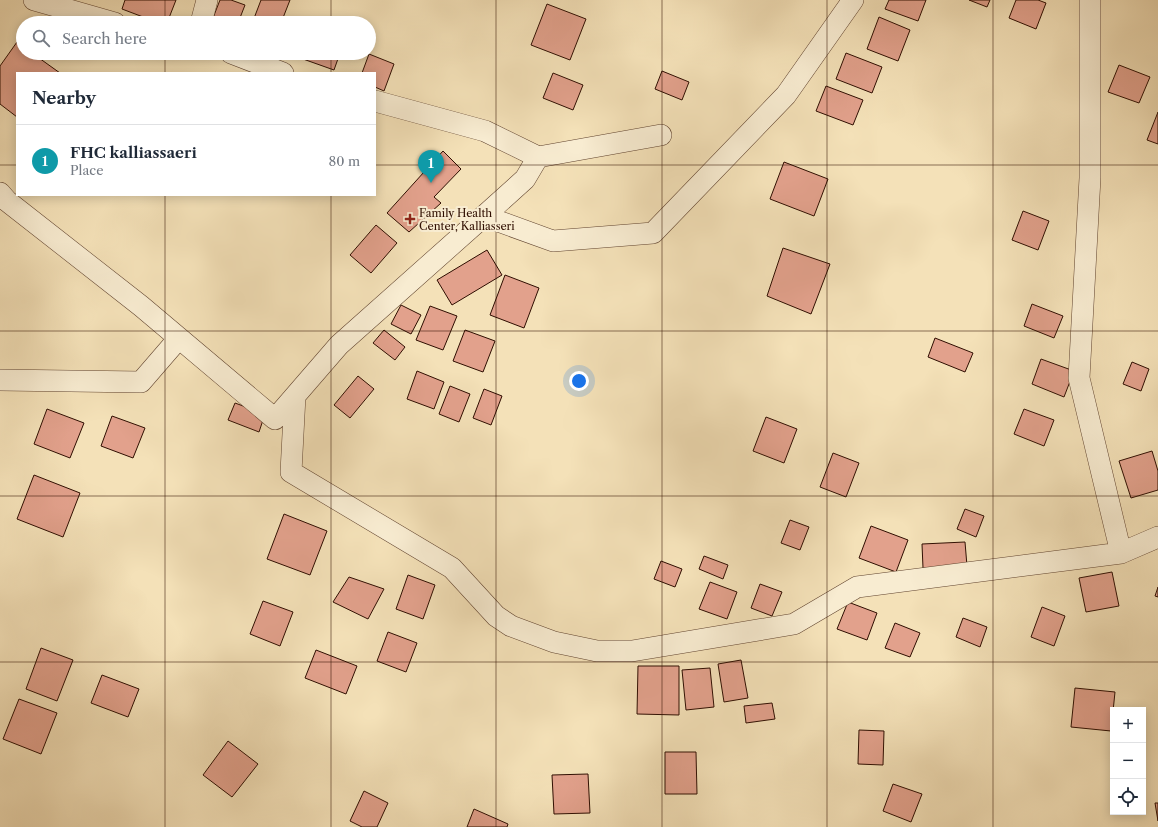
<!DOCTYPE html>
<html lang="en">
<head>
<meta charset="utf-8">
<style>
  :root { --surface:#fff; --page:#f2f2f3; --text:#1f2937; --muted:#747a83; --line:#e0e1e3; --accent:#8f2418 }
  body { margin:0; font-family:"Libre Caslon Text",serif; background:var(--page); color:var(--text) }
  .controls { position:absolute; right:12px; bottom:12px; display:grid; overflow:hidden; border-radius:0px; box-shadow:0 2px 10px #0003 }
  .controls button { width:36px; height:36px; display:grid; place-items:center; padding:0; border:0; border-bottom:1px solid var(--line); background:var(--surface); color:var(--text); font:20px sans-serif }
  .you { position:absolute; left:579px; top:381px; width:14px; height:14px; margin:-10px; border:3px solid #fff; border-radius:50%; background:#1a73e8; box-shadow:0 0 0 6px #1a73e833 }
  .badge { display:grid; place-items:center; width:26px; height:26px; border-radius:50%; background:var(--accent); color:#fff; font-size:13px; font-weight:700 }
  .pin { position:absolute; translate:-50% -33px; filter:drop-shadow(0 1px 2px #0008) }
  .pin::after { content:''; position:absolute; top:21px; width:14px; height:12px; background:inherit; clip-path:polygon(0 0,100% 0,50% 100%) }
  .list { margin:0; padding:0; list-style:none }
  h2 { display:flex; justify-content:space-between; align-items:center; height:52px; margin:0; padding:0 16px; font-size:17px }
  h2 small { font-size:13px; font-weight:400; color:var(--muted) }
  .list li { display:grid; grid-template-columns:26px 1fr auto; gap:12px; align-items:center; box-sizing:border-box; height:72px; padding:0 16px; border-top:1px solid var(--line) }
  .list b { display:block; font-size:15px; white-space:nowrap }
  .list p { margin:0; font-size:13px; white-space:nowrap; color:var(--muted) }
  .list em { font-size:13px; font-style:normal; color:var(--muted) }
  .icon { flex:none; width:22px; height:22px; fill:none; stroke:currentColor; stroke-width:2; stroke-linecap:round; stroke-linejoin:round }
  .map { position:relative; flex:none; width:1158px; height:827px; overflow:hidden }
  .search { position:absolute; background:var(--surface); box-shadow:0 2px 10px #0003; left:16px; top:16px; width:360px; height:44px; display:flex; align-items:center; gap:10px; box-sizing:border-box; padding:0 14px; border-radius:22px; color:var(--muted); font-size:15px }
  .panel { position:absolute; background:var(--surface); box-shadow:0 2px 10px #0003; left:16px; top:72px; width:360px; height:124px; border-radius:0px }
  .map>svg:first-child { display:block }
</style>
</head>
<body>
<div class="map">
<svg width="1158" height="827" viewBox="0 0 1158 827">
  <rect width="100%" height="100%" fill="#f4e1b8"/>
  <filter id="stains"><feTurbulence type="fractalNoise" baseFrequency=".005" numOctaves="4"/><feColorMatrix values="0 0 0 0 .2 0 0 0 0 .09 0 0 0 0 .02 0 0 0 .5 -.17"/></filter>
  <radialGradient id="worn" r=".72"><stop offset=".6" stop-color="#630" stop-opacity="0"/><stop offset="1" stop-color="#630" stop-opacity=".3"/></radialGradient>
  <!-- building -->
  <path fill="#e2a18c" stroke="#2f0e01" d="M125 0H176L167 23H159L122 9Z
    M220 0H231L245 5 238 23H211Z
    M261 0H290L281 23H259L253 21Z
    M889 0H926L918 21 885 9Z
    M969 0H990L987 7Z
    M1016 0H1038L1046 3 1036 29 1009 18Z
    M547 4 586 19 570 60 531 45Z
    M879 17 910 30 898 61 867 49Z
    M17 42 23 47V53H32L60 73H17V117L0 104V66Z
    M306 53H340L334 70 303 59Z
    M846 53 882 67 872 93 836 79Z
    M369 54 394 64 384 91 375 87V73H362Z
    M1119 65 1150 77 1139 103 1108 92Z
    M662 71 689 82 682 100 655 89Z
    M553 73 583 85 573 110 543 98Z
    M826 86 863 100 853 125 816 111Z
    M1158 112V144L1147 140Z
    M443 151 461 169 434 197 441 203 409 232 387 213Z
    M784 162 828 179 814 216 770 199Z
    M1023 211 1049 221 1038 250 1012 240Z
    M376 225 397 243 371 273 350 255Z
    M783 248 830 264 811 314 767 296Z
    M487 250 502 275 452 305 437 280Z
    M505 275 539 288 524 328 490 315Z
    M1032 304 1063 316 1054 338 1024 326Z
    M401 305 421 315 411 334 391 324Z
    M430 306 457 316 443 350 416 340Z
    M384 330 405 347 395 360 373 343Z
    M465 330 495 341 483 372 453 361Z
    M935 338 973 353 965 372 928 357Z
    M1041 359 1074 371 1064 397 1032 384Z
    M1132 362 1149 369 1141 391 1123 384Z
    M417 371 444 382 434 409 407 399Z
    M358 376 374 389 350 418 334 405Z
    M450 386 470 394 459 422 439 414Z
    M484 389 502 396 491 425 473 418Z
    M235 403 265 414 259 432 228 420Z
    M47 409 84 423 70 458 34 444Z
    M1024 409 1054 420 1044 446 1014 434Z
    M112 416 145 428 133 458 101 446Z
    M766 417 797 429 784 463 753 451Z
    M1152 451 1158 471V490L1131 498 1119 461Z
    M833 453 859 463 846 497 820 487Z
    M34 475 80 493 63 537 17 519Z
    M965 509 984 516 976 537 957 529Z
    M284 514 327 531 310 575 267 559Z
    M790 520 809 527 800 550 781 543Z
    M871 526 908 540 896 572 859 558Z
    M965 542 967 566 923 568 922 544Z
    M704 556 728 565 723 579 699 569Z
    M661 561 682 569 675 587 654 579Z
    M1112 572 1119 606 1086 612 1079 578Z
    M408 575 435 585 423 619 396 609Z
    M349 577 384 589 368 619 333 602Z
    M710 582 737 592 727 619 699 609Z
    M760 584 782 592 772 616 751 608Z
    M1158 587V597L1155 596Z
    M263 601 293 612 280 646 250 634Z
    M848 602 877 613 867 640 837 629Z
    M1042 607 1065 616 1054 646 1031 637Z
    M963 618 987 627 980 647 956 637Z
    M895 623 920 633 910 657 885 648Z
    M388 632 417 643 406 672 377 661Z
    M41 648 73 660 57 701 26 689Z
    M316 650 357 666 346 694 305 678Z
    M741 660 748 698 724 702 718 664Z
    M638 666H679V715L637 714Z
    M710 668 714 707 686 710 682 670Z
    M102 675 139 689 128 717 91 703Z
    M1075 688 1115 692 1111 731 1071 727Z
    M19 699 57 713 41 754 3 739Z
    M772 703 775 719 746 723 744 706Z
    M859 730 884 731 883 765 858 764Z
    M228 741 258 764 232 797 203 775Z
    M665 752H696L697 794H665Z
    M588 774 590 813 554 814 552 775Z
    M893 784 922 794 911 822 883 811Z
    M364 791 388 803 377 827H362L350 821Z
    M1155 803H1158V821Z
    M474 809 508 824 507 827H467Z"/>
  <g fill="none" stroke-linecap="round" stroke-linejoin="round">
    <defs>
      <path id="minor" d="M34 0 115 23
        M1090 0V178L1079 378 1121 553
        M201 23 207 0
        M231 53 283 73
        M375 101 485 131 538 157 661 135
        M0 193 7 201 141 306 275 419 339 345 484 216 553 241 653 233 786 95 853 0
        M484 216 525 179 538 157
        M0 380 141 382 179 338
        M295 396 291 472 452 568 496 616 511 626 554 642 597 651H632L794 624 857 587 1121 553 1158 537"/>
    </defs>
    <!-- minor casing -->
    <use href="#minor" stroke="#60432f" stroke-width="22"/>
    <!-- minor -->
    <use href="#minor" stroke="#f8ecd1" stroke-width="21"/>
  </g>
  <!-- grid -->
  <path fill="none" stroke="#2f0e01" stroke-width="1" stroke-opacity="0.55" d="M165 0V23M331 0V23M496 0V827M662 0V827M827 0V827M993 0V827M165 53V73M331 53V73M0 165H17M375 165H1158M165 195V827M331 195V827M0 331H1158M0 496H1158M0 662H1158"/>
  <!-- markers -->
  <path fill="#8f2418" stroke="#f8ecd1" stroke-width="1.5" d="M408 213h4v4h4v4h-4v4h-4v-4h-4v-4h4z"/>
  <g text-anchor="middle" dominant-baseline="central" stroke-width="4" stroke-linejoin="round" paint-order="stroke">
    <!-- poi labels -->
    <g font-size="11" fill="#2f0e01" stroke="#f8ecd1" text-anchor="start">
      <text x="419" y="213">Family Health<tspan x="419" dy="13">Center, Kalliasseri</tspan></text>
    </g>
  </g>
  <rect width="100%" height="100%" filter="url(#stains)"/>
  <rect width="100%" height="100%" fill="url(#worn)"/>
</svg>
<div class="controls">
<button>+</button>
<button>−</button>
<button><svg class="icon" aria-label="locate" viewBox="0 0 24 24"><circle cx="12" cy="12" r="6"/><path d="M12 2v4M12 18v4M2 12h4M18 12h4"/></svg></button>
</div>
<div class="you"></div>
<div class="pin badge" style="left:431px;top:183px;background:#0f9aa8">1</div>
<div class="search"><svg class="icon" aria-label="search" viewBox="0 0 24 24"><circle cx="10" cy="10" r="6"/><path d="M15 15l6 6"/></svg>Search here</div>
<section class="panel">
<h2>Nearby<small></small></h2>
<ul class="list">
<li><span class="badge" style="background:#0f9aa8">1</span><div><b>FHC kalliassaeri</b><p>Place</p></div><em>80 m</em></li>
</ul>
</section>
</div>
</body>
</html>
